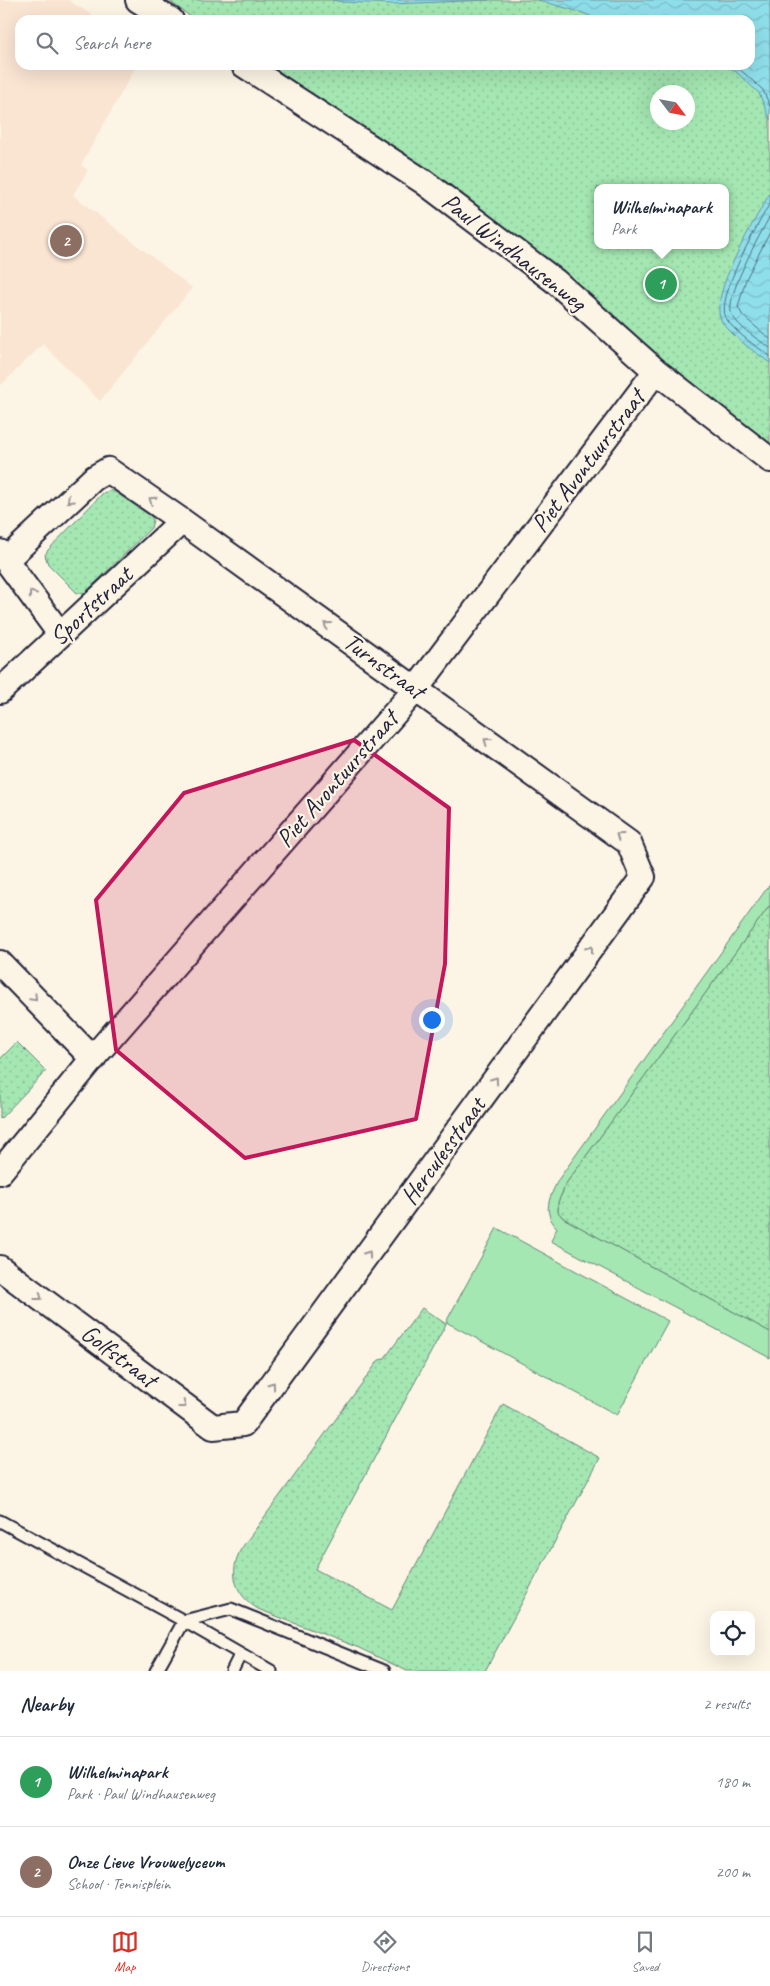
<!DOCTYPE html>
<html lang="en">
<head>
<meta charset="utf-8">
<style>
  :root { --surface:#fff; --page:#f2f2f3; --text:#1f2937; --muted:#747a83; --line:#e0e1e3; --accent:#d93025 }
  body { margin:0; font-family:Caveat,sans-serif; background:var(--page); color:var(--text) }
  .controls { position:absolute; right:15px; bottom:15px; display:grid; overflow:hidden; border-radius:10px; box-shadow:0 5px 20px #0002 }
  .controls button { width:45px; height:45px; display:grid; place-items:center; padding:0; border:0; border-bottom:1px solid var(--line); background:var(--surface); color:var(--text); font:25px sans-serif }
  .compass { position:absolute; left:650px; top:85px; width:45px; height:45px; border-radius:50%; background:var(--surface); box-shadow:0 5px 20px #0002; rotate:122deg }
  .you { position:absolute; left:431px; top:1019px; width:18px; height:18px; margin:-12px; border:4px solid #fff; border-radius:50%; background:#1a73e8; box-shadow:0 0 0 8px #1a73e833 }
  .badge { display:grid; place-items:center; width:32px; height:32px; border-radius:50%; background:var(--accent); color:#fff; font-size:16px; font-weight:700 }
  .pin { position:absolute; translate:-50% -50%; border:2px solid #fff; box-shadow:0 1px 5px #0006 }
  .popup { position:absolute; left:594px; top:184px; width:135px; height:65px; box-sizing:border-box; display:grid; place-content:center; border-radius:10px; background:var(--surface); filter:drop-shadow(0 1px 4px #0005); font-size:16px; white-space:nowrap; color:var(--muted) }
  .popup b { font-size:19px; color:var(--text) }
  .popup::after { content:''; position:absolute; left:50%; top:100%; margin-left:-10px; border:10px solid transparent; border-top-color:var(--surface) }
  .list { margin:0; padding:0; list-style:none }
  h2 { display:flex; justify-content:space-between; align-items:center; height:65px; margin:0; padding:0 20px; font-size:21px }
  h2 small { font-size:16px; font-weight:400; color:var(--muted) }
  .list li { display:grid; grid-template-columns:32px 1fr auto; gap:15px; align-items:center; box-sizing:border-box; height:90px; padding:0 20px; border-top:1px solid var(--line) }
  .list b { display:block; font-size:19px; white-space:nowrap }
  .list p { margin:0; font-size:16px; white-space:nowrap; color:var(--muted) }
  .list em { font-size:16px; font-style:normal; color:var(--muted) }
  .icon { flex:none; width:28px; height:28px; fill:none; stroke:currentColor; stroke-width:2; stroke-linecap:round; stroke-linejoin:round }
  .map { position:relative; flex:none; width:770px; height:1671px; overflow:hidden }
  .search { position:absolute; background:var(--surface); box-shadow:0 5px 20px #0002; left:15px; right:15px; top:15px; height:55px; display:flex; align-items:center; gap:12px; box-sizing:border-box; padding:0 18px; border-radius:15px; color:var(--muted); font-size:19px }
  .sheet { height:245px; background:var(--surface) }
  nav { display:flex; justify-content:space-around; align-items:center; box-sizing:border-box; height:70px; border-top:1px solid var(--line); background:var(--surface); font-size:14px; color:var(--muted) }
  nav a { display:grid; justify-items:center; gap:2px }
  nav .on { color:var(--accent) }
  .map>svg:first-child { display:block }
</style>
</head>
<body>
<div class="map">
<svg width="770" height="1671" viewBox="0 0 770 1671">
  <defs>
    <pattern id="grass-dots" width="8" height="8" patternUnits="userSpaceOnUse" patternTransform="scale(1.25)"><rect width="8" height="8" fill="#a4e7b2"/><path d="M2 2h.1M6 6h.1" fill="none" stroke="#8dc69a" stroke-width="1.8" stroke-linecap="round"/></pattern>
    <pattern id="water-waves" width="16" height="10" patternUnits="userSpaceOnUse" patternTransform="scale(1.25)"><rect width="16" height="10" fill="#8fdfea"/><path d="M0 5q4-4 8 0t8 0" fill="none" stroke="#7bbfca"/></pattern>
  </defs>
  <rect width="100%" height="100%" fill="#fcf5e5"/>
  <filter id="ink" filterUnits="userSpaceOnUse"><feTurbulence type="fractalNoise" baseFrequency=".02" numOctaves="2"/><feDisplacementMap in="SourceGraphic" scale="10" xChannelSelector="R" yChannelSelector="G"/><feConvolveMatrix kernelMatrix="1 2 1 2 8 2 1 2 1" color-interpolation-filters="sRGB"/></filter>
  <g filter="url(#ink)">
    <!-- built -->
    <path fill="#fae4d2" d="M0 0H68L100 20H20V65H137L81 165 88 170 73 195 192 288 100 401 43 344 0 386Z"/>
    <!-- grass -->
    <path fill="url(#grass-dots)" stroke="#638476" fill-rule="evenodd" d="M168 0H770V445L256 65H750V20H195ZM658 92H688V122H658ZM597 188H725V245H597Z
      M112 490 151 516 153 520 151 528 85 593H77L48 564 45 555 48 550 103 493Z
      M770 905V1332L563 1218 558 1212V1202L567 1182Z
      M17 1042 46 1071 0 1119V1059Z
      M422 1308 446 1324 315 1569 392 1610 503 1404 600 1458 485 1671H407L359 1648 258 1609C235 1595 228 1573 241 1549L379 1360 384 1359Z"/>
    <!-- pitch -->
    <path fill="#a4e7b2" stroke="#638476" d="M770 884V905L567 1182 558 1202V1212L563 1218 770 1332V1358L551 1241 557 1228C542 1211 549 1199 558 1180Z
      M497 1228 668 1321 617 1415 446 1322Z"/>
    <!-- water -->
    <path fill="url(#water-waves)" stroke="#6393a4" d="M332 0H489L393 4 343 2Z
      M538 0H770V120L759 93 735 71 725 65H750V20H599L583 13Z
      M770 193V363C755 352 730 335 721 320 708 296 757 216 770 193Z"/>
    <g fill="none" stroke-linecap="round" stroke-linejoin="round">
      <!-- shore -->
      <path stroke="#4e6e81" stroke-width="1" d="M735 65 763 90 770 106
        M770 203C759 223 715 297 726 318 734 332 757 347 770 356
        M770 216C761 233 723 299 732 315 740 329 758 339 770 348
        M770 232 746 279 738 307 743 316 770 339"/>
      <defs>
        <path id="lane" d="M0 1521 184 1621 271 1671
          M156 1671 184 1621 231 1609 384 1671
          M232 1671 240 1655"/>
        <path id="street" d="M138 0 171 20
          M244 65 424 182 555 281 656 371 770 460
          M0 552 60 634
          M0 691 182 521
          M0 963 93 1059
          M0 1172 98 1052 416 689 656 371
          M0 1268 213 1427 243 1424 643 877 629 843 182 521 108 470 94 478 7 559"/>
      </defs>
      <!-- lane casing -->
      <use href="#lane" stroke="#22223b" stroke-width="15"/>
      <!-- street casing -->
      <use href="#street" stroke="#22223b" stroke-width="28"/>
      <!-- lane -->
      <use href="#lane" stroke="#fcf5e5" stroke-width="11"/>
      <!-- street -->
      <use href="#street" stroke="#fcf5e5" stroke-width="24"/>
    </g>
    <!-- one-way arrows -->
    <defs><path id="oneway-chevron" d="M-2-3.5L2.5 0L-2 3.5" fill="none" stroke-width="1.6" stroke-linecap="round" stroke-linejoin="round" transform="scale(1.25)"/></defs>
    <g stroke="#9a9698">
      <use href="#oneway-chevron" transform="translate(70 500) rotate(137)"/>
      <use href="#oneway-chevron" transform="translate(152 500) rotate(-145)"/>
      <use href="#oneway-chevron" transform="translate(32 594) rotate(-125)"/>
      <use href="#oneway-chevron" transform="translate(327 625) rotate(-144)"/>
      <use href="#oneway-chevron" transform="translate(487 741) rotate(-144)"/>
      <use href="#oneway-chevron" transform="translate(619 836) rotate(-144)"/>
      <use href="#oneway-chevron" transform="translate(590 949) rotate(-54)"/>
      <use href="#oneway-chevron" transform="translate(34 998) rotate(46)"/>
      <use href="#oneway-chevron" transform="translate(495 1080) rotate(-54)"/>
      <use href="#oneway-chevron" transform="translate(368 1254) rotate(-54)"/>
      <use href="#oneway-chevron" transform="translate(39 1297) rotate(37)"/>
      <use href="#oneway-chevron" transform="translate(272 1385) rotate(-54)"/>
      <use href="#oneway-chevron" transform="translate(183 1405) rotate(37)"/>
    </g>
  </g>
  <!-- marked area -->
  <path fill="#c2185b" fill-opacity="0.2" stroke="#c2185b" stroke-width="4" stroke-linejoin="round" d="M354 740 449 808 445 964 416 1119 245 1158 116 1050 96 900 184 793Z"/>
  <g text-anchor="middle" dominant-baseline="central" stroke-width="4.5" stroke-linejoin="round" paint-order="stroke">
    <!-- street labels -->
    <g font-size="25" fill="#22223b" stroke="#fcf5e5">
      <text transform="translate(514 252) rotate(38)">Paul Windhausenweg</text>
      <text transform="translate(588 461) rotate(-53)">Piet Avontuurstraat</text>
      <text transform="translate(91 606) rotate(-43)">Sportstraat</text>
      <text transform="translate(384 666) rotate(36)">Turnstraat</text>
      <text transform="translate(337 779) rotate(-49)">Piet Avontuurstraat</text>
      <text transform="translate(443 1151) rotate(-54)">Herculesstraat</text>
      <text transform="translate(119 1356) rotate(37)">Golfstraat</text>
    </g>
  </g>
</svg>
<div class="controls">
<button><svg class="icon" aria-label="locate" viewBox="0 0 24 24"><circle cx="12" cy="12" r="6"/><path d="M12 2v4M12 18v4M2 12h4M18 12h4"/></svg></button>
</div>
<svg class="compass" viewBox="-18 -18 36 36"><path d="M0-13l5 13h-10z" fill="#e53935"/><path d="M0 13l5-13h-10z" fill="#747a83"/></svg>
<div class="you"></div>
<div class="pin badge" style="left:661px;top:284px;background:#2e9e5b">1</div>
<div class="popup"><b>Wilhelminapark</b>Park</div>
<div class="pin badge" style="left:66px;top:241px;background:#8d6e63">2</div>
<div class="search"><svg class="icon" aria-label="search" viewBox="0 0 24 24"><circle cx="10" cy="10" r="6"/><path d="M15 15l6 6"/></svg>Search here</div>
</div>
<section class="sheet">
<h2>Nearby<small>2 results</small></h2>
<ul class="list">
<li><span class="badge" style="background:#2e9e5b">1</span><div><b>Wilhelminapark</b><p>Park · Paul Windhausenweg</p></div><em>180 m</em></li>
<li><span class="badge" style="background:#8d6e63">2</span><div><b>Onze Lieve Vrouwelyceum</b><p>School · Tennisplein</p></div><em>200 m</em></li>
</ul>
</section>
<nav>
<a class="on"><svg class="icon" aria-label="map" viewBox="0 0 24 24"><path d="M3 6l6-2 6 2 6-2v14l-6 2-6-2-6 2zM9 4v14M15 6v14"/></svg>Map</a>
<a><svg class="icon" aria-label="directions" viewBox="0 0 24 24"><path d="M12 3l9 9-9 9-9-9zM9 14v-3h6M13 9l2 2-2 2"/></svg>Directions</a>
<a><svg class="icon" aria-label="saved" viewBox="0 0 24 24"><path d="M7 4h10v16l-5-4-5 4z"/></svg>Saved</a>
</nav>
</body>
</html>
